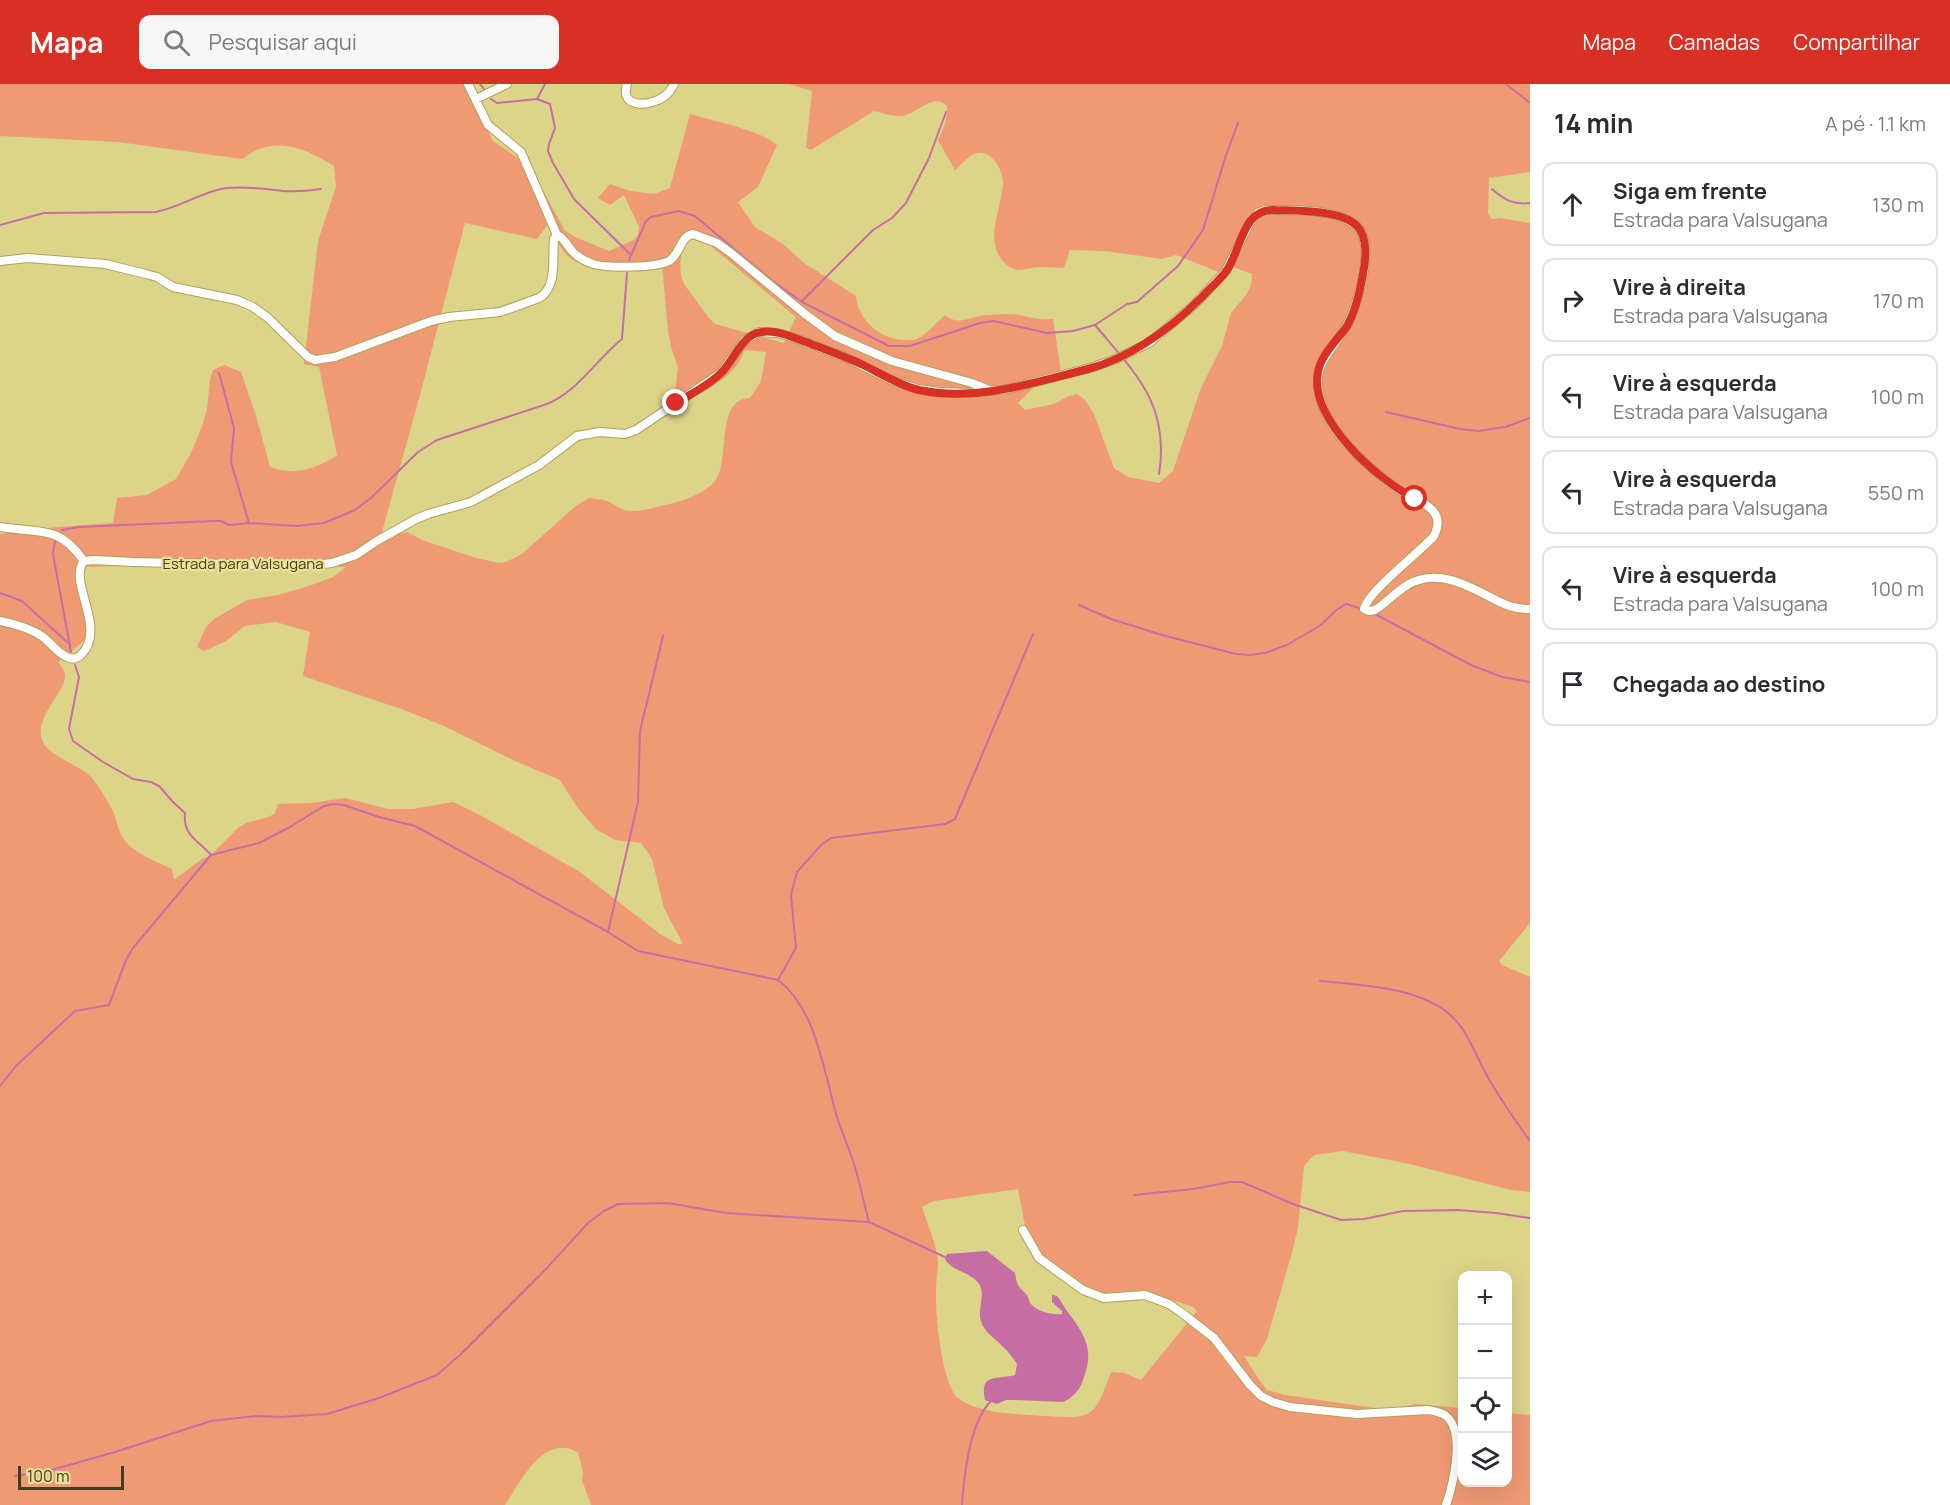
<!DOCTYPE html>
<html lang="pt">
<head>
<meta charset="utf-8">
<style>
  :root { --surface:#fff; --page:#f7f7f7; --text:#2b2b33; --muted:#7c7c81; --line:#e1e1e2; --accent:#d93025 }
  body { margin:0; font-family:Manrope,sans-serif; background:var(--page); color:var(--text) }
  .controls { position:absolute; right:18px; bottom:18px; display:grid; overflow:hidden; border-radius:12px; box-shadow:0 6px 24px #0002 }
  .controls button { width:54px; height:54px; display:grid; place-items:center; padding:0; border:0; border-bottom:2px solid var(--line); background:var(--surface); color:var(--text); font:30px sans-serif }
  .scale { position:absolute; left:18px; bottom:15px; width:106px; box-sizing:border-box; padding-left:6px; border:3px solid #413e1f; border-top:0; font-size:16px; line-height:21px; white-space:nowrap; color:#413e1f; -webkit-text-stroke:4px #e9e195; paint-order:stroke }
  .stop { position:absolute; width:18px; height:18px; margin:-14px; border:4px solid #d93025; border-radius:50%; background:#fff }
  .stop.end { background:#d93025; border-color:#fff; box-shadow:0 2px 6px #0008 }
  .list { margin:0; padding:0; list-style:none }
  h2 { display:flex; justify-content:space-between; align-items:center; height:78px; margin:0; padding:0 24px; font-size:26px }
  h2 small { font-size:20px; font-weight:400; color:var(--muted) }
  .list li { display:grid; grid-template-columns:39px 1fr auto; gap:18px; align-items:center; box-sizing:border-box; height:84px; margin:0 12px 12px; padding:0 12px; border:2px solid var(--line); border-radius:12px }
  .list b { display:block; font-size:22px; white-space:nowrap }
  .list p { margin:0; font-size:20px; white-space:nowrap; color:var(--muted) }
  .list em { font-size:20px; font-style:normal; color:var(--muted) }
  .icon { flex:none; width:33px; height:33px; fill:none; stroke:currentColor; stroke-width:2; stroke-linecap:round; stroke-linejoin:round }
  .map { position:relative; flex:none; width:1530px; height:1421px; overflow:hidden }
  header { display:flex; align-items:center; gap:36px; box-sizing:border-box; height:84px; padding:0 30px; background:var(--accent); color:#fff }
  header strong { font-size:28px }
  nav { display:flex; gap:33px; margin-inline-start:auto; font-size:21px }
  .search { width:420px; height:54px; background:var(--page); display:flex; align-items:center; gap:15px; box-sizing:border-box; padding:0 21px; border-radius:12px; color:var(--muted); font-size:22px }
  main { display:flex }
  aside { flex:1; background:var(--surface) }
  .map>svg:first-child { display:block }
</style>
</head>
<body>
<header>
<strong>Mapa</strong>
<div class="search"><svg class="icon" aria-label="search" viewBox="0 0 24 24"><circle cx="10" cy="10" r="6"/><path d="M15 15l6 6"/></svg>Pesquisar aqui</div>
<nav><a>Mapa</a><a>Camadas</a><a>Compartilhar</a></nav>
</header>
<main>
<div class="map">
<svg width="1530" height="1421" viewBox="0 0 1530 1421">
  <rect width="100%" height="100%" fill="#dbd489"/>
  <!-- green -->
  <path fill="#f09975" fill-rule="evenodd" d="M0 0H469L481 33 493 57 524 78 539 99 565 147 575 153 609 167 634 156 638 151 639 143 624 111 610 121 598 114 610 100 630 107 654 110 670 104 690 30C713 37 760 46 777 61L758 103 738 118 755 143 783 160 804 179 856 212C858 237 882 257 907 256 908 256 916 256 917 255 925 252 938 237 945 231 960 243 970 232 986 231 997 231 1008 229 1020 231 1032 234 1040 236 1053 235L1061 288 1040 297 1018 319 1025 326 1054 320 1069 312 1077 310 1084 315 1094 330 1114 384 1128 393 1159 399 1173 387 1201 304 1222 262 1231 229 1246 211 1251 201 1252 190 1228 181 1221 189 1176 171 1162 175 1105 167 1070 166 1064 184C1054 184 1043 182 1032 184 1028 184 1022 186 1018 186 1015 186 1008 182 1006 180 982 159 1002 124 1003 100 1004 87 992 66 977 69 969 71 961 81 955 86L938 56C943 46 948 35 947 22 933 8 917 30 903 32 894 33 882 29 874 27L811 66 806 64 812 7 789 0H1530V88L1489 94 1488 130 1492 135 1500 134 1530 139V839L1499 877 1502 881 1530 893V1108L1511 1106 1410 1080 1343 1067 1314 1071 1304 1082 1298 1143 1293 1165 1267 1255 1257 1273 1244 1272 1258 1294 1267 1306 1285 1311 1388 1326 1416 1320 1462 1324V1398H1508V1329L1530 1331V1421H591L582 1396 583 1388 578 1368C543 1349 521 1397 505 1421H0V450L57 443 113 439 117 414 147 411 176 395 190 371 201 345 207 326 210 295 213 286 224 281 241 288 257 335 270 383C292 392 318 385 337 371L319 283 304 280 318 157 336 103 334 82C312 68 286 55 259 65 253 67 247 72 242 75L118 58 0 52ZM465 139 537 155 549 139C554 149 558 161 565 169 585 193 634 183 662 181L668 247 671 263 678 283 673 324C697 310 737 295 744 266L766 268 761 297 750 314C714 315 731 378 715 397 704 410 681 418 665 421 653 424 637 429 624 426 618 424 613 419 607 417 601 415 595 415 589 414L577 421 522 470 506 478 498 479 473 473 422 456 407 448 374 455 382 448 421 307ZM686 153H700L796 233 784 259 715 240 709 234 684 200C677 184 681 169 686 153ZM163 481 211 484 312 481 346 483 333 493 309 502 278 511 247 516 214 535 206 543 197 563 204 567 226 557 245 542 276 538 310 548 303 592 404 626 444 642 513 676 560 696 577 723 596 745 615 756 641 759 652 775 664 824 683 860H678L660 850 580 788 480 731 453 718 413 725H388L345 714 311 719 278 720 275 729 269 733 246 739 238 744 211 771 202 775 174 796 172 785C157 778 136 770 125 757 118 748 117 737 113 727 109 719 97 699 91 693 79 681 49 672 43 658 33 635 60 615 65 594 66 588 62 583 58 578L91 551C101 527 85 523 80 502 79 497 81 489 81 483ZM1018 1105 1027 1152 1037 1168 1056 1183 1083 1201 1105 1209 1139 1207 1160 1212 1193 1223 1197 1227 1141 1296 1124 1289 1111 1288C1095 1331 1095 1336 1047 1332 1021 1330 980 1331 958 1314 942 1301 935 1229 936 1208 936 1197 938 1186 938 1176 936 1160 927 1139 922 1123L934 1117Z"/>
  <!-- water -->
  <path fill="#c66ea4" d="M987 1167 1015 1189C1017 1201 1017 1201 1026 1210 1028 1212 1029 1216 1030 1219 1037 1228 1052 1231 1062 1230V1227L1052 1218V1211L1057 1212C1061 1216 1063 1222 1067 1227 1083 1248 1094 1264 1085 1290 1081 1304 1076 1312 1063 1318L1015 1316H1006L997 1320 985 1316C979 1288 998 1296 1015 1291L1017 1280C1013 1274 1008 1267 1002 1262 995 1254 984 1248 981 1237 977 1225 986 1211 979 1200 970 1187 952 1188 945 1175L947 1170Z"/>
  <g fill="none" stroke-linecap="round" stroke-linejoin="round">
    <!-- stream -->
    <path stroke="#c66ea4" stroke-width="2" d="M480 0 484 5
      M1506 0 1530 19
      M491 15 497 19 537 15 550 20 555 44 549 60 548 67 553 79 574 115 630 170
      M537 15 545 0
      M1492 105C1504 116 1514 121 1530 119
      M0 141 44 129 156 128C181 123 203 107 227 104 246 102 265 105 283 107 296 108 308 107 321 105
      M629 176 646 137 651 133 679 127 695 132 771 196 802 218 889 262H910L980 239 994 237 1047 249 1073 247 1095 241 1127 220 1137 218 1178 182 1203 146 1226 71 1238 39
      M802 217 873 146 892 134 906 119 929 74 946 28
      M1095 241C1136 290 1170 321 1159 390
      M219 289 234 344 231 378 249 439
      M1386 328 1460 345 1478 347 1505 343 1530 334
      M62 446 79 443 214 437H221L229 441 249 439 297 442 324 439 355 426 371 414 418 368 437 356 547 320C578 307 596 276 622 255L627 189
      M55 457 53 470 71 568
      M0 509 22 517 67 558
      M1079 521 1111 535 1162 551 1236 570 1250 571 1265 569 1287 561 1321 541 1335 527 1346 520 1362 525
      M1373 529 1471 581 1502 593 1530 598
      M75 581 79 593 69 645 73 657 103 678 133 695 151 698 159 702 173 718 185 729C183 752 197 755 211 771
      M608 848 638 718 640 647 663 552
      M778 896 796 864 791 811 797 788 821 761 831 754 945 740 955 735 1033 550
      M1320 897C1362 901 1429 903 1458 939 1469 952 1477 973 1485 988 1498 1012 1514 1035 1530 1057
      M0 1002 16 982 75 927 109 921 126 876 133 864 211 771 259 759 290 743 322 723 332 720 344 721 379 733 415 742 608 848 638 867 778 896C817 925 824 990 837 1033 842 1049 849 1064 854 1080 860 1099 864 1119 869 1138
      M1134 1111 1193 1105 1230 1098H1242L1293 1120 1341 1136 1364 1135 1403 1127 1458 1126 1496 1129 1530 1134
      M15 1392 48 1387 115 1368 211 1337 256 1332 281 1333 327 1330 379 1314 437 1291 461 1270 547 1184 588 1139 604 1127 618 1120 668 1119 726 1129 869 1138 947 1174
      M962 1421C964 1392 970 1338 991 1317"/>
    <defs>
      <path id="street" d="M468 0 488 41 521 68 557 151
        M627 0C619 26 652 22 665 12 669 9 672 4 674 0
        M476 15 507 0
        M0 177 28 174 105 180 146 190 157 193 173 203 237 216 253 223 267 233 308 273 315 276 335 273 431 237 449 233 500 228 539 214C558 203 552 174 554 155L557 151C565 154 567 162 573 168 578 173 587 178 593 180 608 184 655 184 669 177 681 170 679 153 693 150L717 159 731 169 805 230 835 252 892 277 972 299 989 306
        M0 443C40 450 58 440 84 477
        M0 537C15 540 30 544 43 553 52 560 58 570 69 574 73 575 78 574 81 571 108 544 67 498 84 477L94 476 133 478 305 482 332 479 356 471 375 458 416 435 428 430 471 418 539 381 577 352 600 348 625 350 636 346 721 289 744 257 759 248 777 249 795 254 847 274 891 296 918 305 940 308 970 309 1008 305 1090 284 1116 275 1149 259 1194 221 1226 187 1249 140 1258 129 1265 126C1291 126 1333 124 1354 140 1378 156 1358 219 1348 239 1333 269 1309 278 1321 317 1331 352 1373 388 1402 408 1412 414 1426 418 1433 427 1440 435 1438 443 1434 452 1419 469 1368 507 1364 525L1369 527 1375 526C1387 518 1397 507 1409 500 1437 485 1465 500 1490 513 1502 520 1516 526 1530 525
        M1023 1146 1039 1174 1083 1206 1104 1214 1145 1211 1169 1220 1182 1229 1214 1254 1250 1301 1261 1312 1273 1318 1290 1323 1357 1330 1428 1326C1434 1327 1441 1328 1446 1332 1466 1348 1453 1401 1446 1421"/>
    </defs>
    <!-- street casing -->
    <use href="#street" stroke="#aba45a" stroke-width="10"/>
    <!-- street -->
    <use href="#street" stroke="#fff" stroke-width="8"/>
  </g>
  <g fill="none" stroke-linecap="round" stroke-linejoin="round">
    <!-- route -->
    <path stroke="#d93025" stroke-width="8" d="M676 319C691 310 709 301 721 289 734 276 740 255 757 249 772 244 792 253 806 258 824 265 843 272 861 280 880 289 898 301 919 306 976 318 1033 299 1088 285 1133 273 1170 245 1202 213 1210 204 1220 196 1227 186 1241 165 1243 125 1273 126 1296 127 1340 125 1357 142 1368 153 1366 176 1363 190 1360 207 1356 226 1347 242 1338 256 1321 270 1318 288 1309 336 1377 395 1415 415"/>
  </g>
  <g text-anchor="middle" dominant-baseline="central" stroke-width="4.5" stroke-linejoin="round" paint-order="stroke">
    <!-- street labels -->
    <g font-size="15" fill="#413e1f" stroke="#e9e195">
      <text x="243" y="479">Estrada para Valsugana</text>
    </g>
  </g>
</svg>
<div class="controls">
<button>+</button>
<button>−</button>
<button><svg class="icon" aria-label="locate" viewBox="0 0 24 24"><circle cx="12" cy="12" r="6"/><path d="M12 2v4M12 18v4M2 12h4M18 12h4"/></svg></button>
<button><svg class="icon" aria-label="layers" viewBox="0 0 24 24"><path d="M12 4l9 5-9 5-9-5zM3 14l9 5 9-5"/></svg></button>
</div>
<div class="scale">100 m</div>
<div class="stop" style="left:1415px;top:415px"></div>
<div class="stop end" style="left:676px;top:319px"></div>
</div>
<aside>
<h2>14 min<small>A pé · 1.1 km</small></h2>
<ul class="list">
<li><svg class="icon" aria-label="ahead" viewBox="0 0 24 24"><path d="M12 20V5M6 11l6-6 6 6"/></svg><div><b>Siga em frente</b><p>Estrada para Valsugana</p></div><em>130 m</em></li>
<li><svg class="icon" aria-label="right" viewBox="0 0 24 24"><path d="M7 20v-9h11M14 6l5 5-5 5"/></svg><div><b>Vire à direita</b><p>Estrada para Valsugana</p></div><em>170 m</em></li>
<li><svg class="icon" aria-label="left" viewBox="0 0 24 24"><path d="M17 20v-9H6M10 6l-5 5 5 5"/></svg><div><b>Vire à esquerda</b><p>Estrada para Valsugana</p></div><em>100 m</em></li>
<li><svg class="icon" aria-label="left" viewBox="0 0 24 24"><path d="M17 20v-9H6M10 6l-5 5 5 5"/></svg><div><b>Vire à esquerda</b><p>Estrada para Valsugana</p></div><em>550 m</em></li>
<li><svg class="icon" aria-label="left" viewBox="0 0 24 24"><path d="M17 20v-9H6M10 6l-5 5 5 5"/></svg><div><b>Vire à esquerda</b><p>Estrada para Valsugana</p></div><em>100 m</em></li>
<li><svg class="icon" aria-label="arrive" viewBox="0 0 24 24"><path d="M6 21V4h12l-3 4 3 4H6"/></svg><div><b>Chegada ao destino</b></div></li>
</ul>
</aside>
</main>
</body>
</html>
